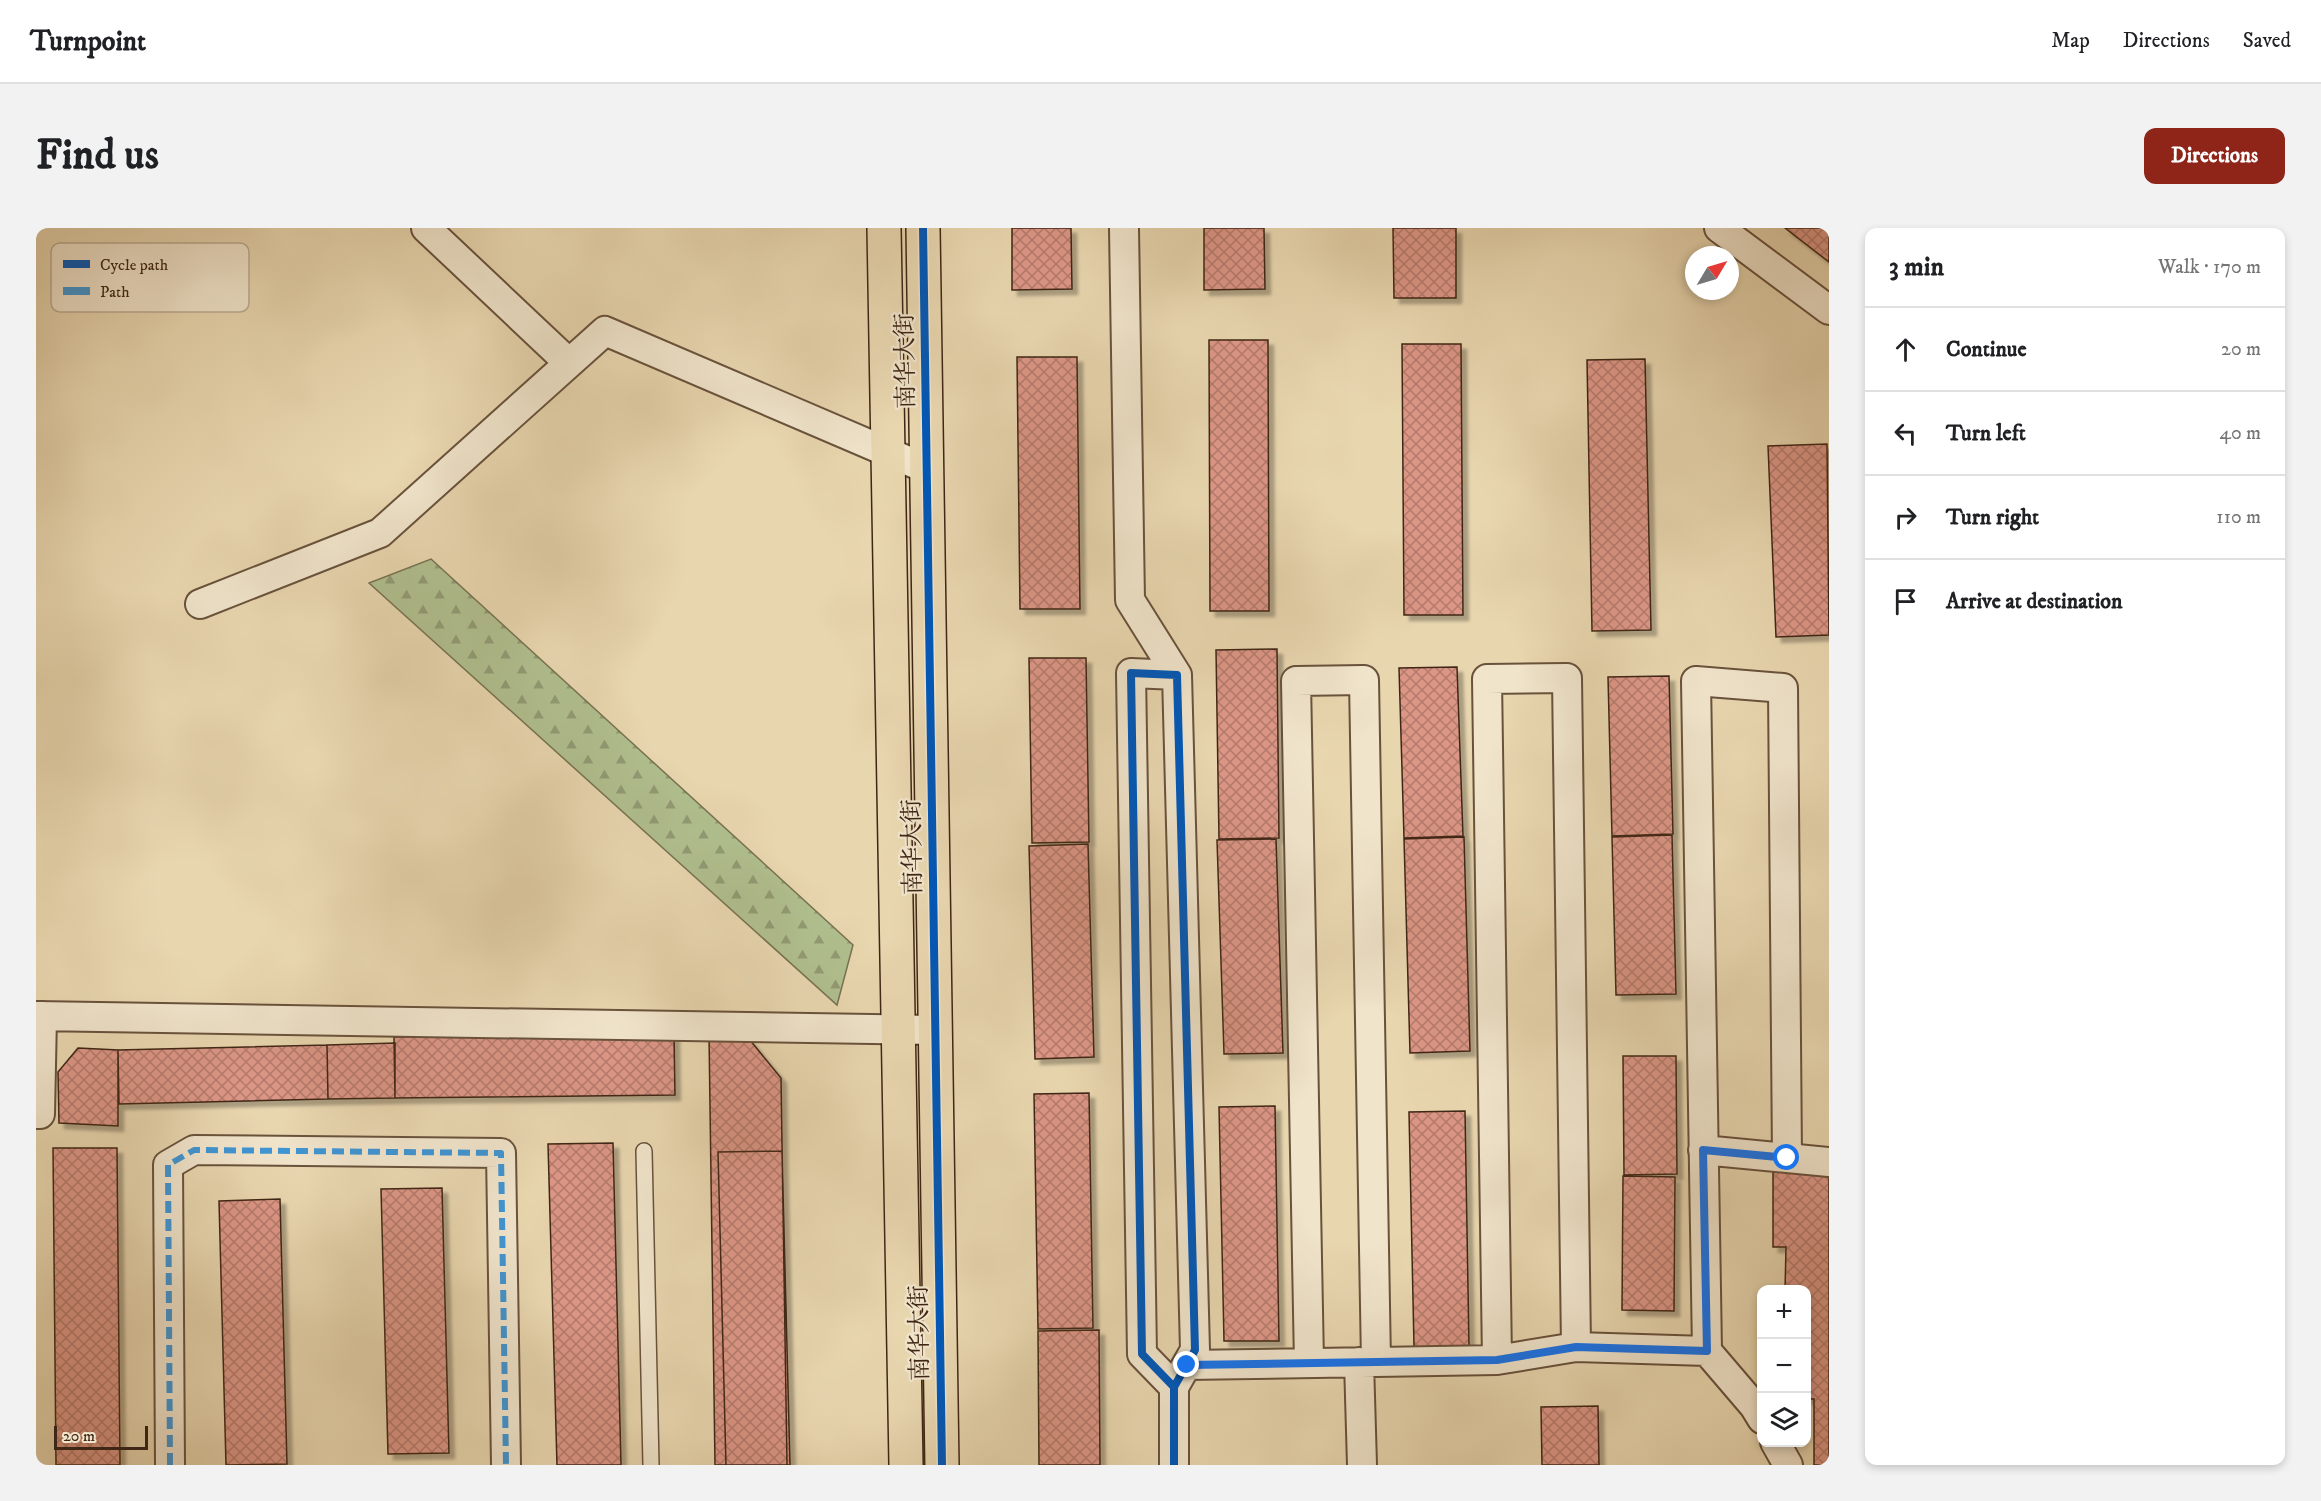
<!DOCTYPE html>
<html lang="en">
<head>
<meta charset="utf-8">
<style>
  :root { --surface:#fff; --page:#f2f2f2; --text:#202124; --muted:#757577; --line:#e0e0e0; --accent:#8f2418 }
  body { margin:0; font-family:"IM FELL DW Pica","Noto Serif SC",serif; background:var(--page); color:var(--text) }
  .controls { position:absolute; right:18px; bottom:18px; display:grid; overflow:hidden; border-radius:12px; box-shadow:0 3px 9px #0003 }
  .controls button { width:54px; height:54px; display:grid; place-items:center; padding:0; border:0; border-bottom:2px solid var(--line); background:var(--surface); color:var(--text); font:30px sans-serif }
  .compass { position:absolute; left:1649px; top:18px; width:54px; height:54px; border-radius:50%; background:var(--surface); box-shadow:0 3px 9px #0003; rotate:52deg }
  .scale { position:absolute; left:18px; bottom:15px; width:94px; box-sizing:border-box; padding-left:6px; border:3px solid #3f2615; border-top:0; font-size:16px; line-height:21px; white-space:nowrap; color:#3f2615; -webkit-text-stroke:4px #f0e4cb; paint-order:stroke }
  .stop { position:absolute; width:18px; height:18px; margin:-14px; border:4px solid #1a73e8; border-radius:50%; background:#fff }
  .stop.end { background:#1a73e8; border-color:#fff; box-shadow:0 2px 6px #0008 }
  .list { margin:0; padding:0; list-style:none }
  h2 { display:flex; justify-content:space-between; align-items:center; height:78px; margin:0; padding:0 24px; font-size:26px }
  h2 small { font-size:20px; font-weight:400; color:var(--muted) }
  .list li { display:grid; grid-template-columns:39px 1fr auto; gap:18px; align-items:center; box-sizing:border-box; height:84px; padding:0 24px; border-top:2px solid var(--line) }
  .list b { display:block; font-size:22px; white-space:nowrap }
  .list em { font-size:20px; font-style:normal; color:var(--muted) }
  .icon { flex:none; width:33px; height:33px; fill:none; stroke:currentColor; stroke-width:2; stroke-linecap:round; stroke-linejoin:round }
  .map { position:relative; flex:none; width:1793px; height:1237px; overflow:hidden; border-radius:12px }
  header { display:flex; align-items:center; gap:36px; box-sizing:border-box; height:84px; padding:0 30px; background:var(--surface); border-bottom:2px solid var(--line) }
  header strong { font-size:28px }
  nav { display:flex; gap:33px; margin-inline-start:auto; font-size:21px }
  .intro { display:flex; align-items:center; justify-content:space-between; box-sizing:border-box; height:144px; padding:0 36px }
  h1 { margin:0; font-size:42px }
  .button { padding:15px 27px; border-radius:12px; background:var(--accent); color:#fff; font-size:21px; font-weight:700 }
  main { display:flex; gap:36px; padding:0 36px }
  aside { flex:1; background:var(--surface); border-radius:12px; box-shadow:0 3px 9px #0003 }
  .map>svg:first-child { display:block }
</style>
</head>
<body>
<header>
<strong>Turnpoint</strong>
<nav><a>Map</a><a>Directions</a><a>Saved</a></nav>
</header>
<div class="intro"><h1>Find us</h1><a class="button">Directions</a></div>
<main>
<div class="map">
<svg width="1793" height="1237" viewBox="0 0 1793 1237">
  <defs>
    <pattern id="forest-firs" width="22" height="20" patternUnits="userSpaceOnUse" patternTransform="scale(1.5)"><rect width="22" height="20" fill="#b0bf8f"/><path d="M5 1l3.5 6h-7zM16 11l3.5 6h-7z" fill="#919b74"/></pattern>
    <pattern id="building-cross-hatch" width="8" height="8" patternUnits="userSpaceOnUse" patternTransform="scale(1.5)"><rect width="8" height="8" fill="#dc9686"/><path d="M0 0l8 8M0 8l8-8" fill="none" stroke="#b47a6c"/></pattern>
    <filter id="shadow"><feDropShadow dx="5.5" dy="5.5" stdDeviation="1.5" flood-color="#0004"/></filter>
  </defs>
  <rect width="100%" height="100%" fill="#e8d6af"/>
  <filter id="stains"><feTurbulence type="fractalNoise" baseFrequency=".00333" numOctaves="4"/><feColorMatrix values="0 0 0 0 .2 0 0 0 0 .09 0 0 0 0 .02 0 0 0 .5 -.17"/></filter>
  <radialGradient id="worn" r=".72"><stop offset=".6" stop-color="#630" stop-opacity="0"/><stop offset="1" stop-color="#630" stop-opacity=".3"/></radialGradient>
  <!-- forest -->
  <path fill="url(#forest-firs)" stroke="#787252" stroke-width="1.5" d="M395 331 817 717 801 777 333 355Z"/>
  <!-- building -->
  <path fill="url(#building-cross-hatch)" stroke="#3f2615" stroke-width="1.5" filter="url(#shadow)" d="M976 0H1035L1036 61 976 62Z
    M1168 0H1228L1229 61 1168 62Z
    M1357 0H1420V70H1358Z
    M1749 0H1793V34Z
    M1173 112H1232L1233 383H1174Z
    M1366 116H1425L1427 387H1368Z
    M981 129H1041L1044 381H984Z
    M1609 131 1615 402 1556 403 1551 132Z
    M1791 216 1793 407 1740 409 1732 218Z
    M1241 421 1243 610 1183 611 1180 422Z
    M993 430H1050L1053 614 996 615Z
    M1421 439 1427 608 1368 610 1363 440Z
    M1633 448 1637 606 1576 608 1572 449Z
    M1636 607 1640 766 1580 767 1576 609Z
    M1428 609 1434 823 1374 825 1368 611Z
    M1240 611 1247 825 1188 826 1181 612Z
    M1052 616 1058 829 999 831 993 618Z
    M638 806 639 867 359 870 358 809Z
    M673 806H709L745 850 751 1237H679Z
    M359 815V870L292 871 291 817Z
    M291 817 292 871 83 876 82 822Z
    M42 820 82 822V898L23 895 22 844Z
    M1587 828H1640L1641 946 1588 947Z
    M1053 865 1057 1100 1002 1101 998 866Z
    M1239 878 1243 1113H1188L1183 879Z
    M1429 883 1433 1118 1378 1119 1373 884Z
    M577 915 585 1237H521L512 916Z
    M17 920H81L84 1237H20Z
    M746 923 754 1237H690L682 924Z
    M1737 943 1793 944V1237H1778V1171H1770V1062H1749L1750 1019H1737Z
    M1587 948 1639 949 1638 1083 1586 1082Z
    M406 960 413 1225 352 1226 345 961Z
    M244 971 251 1236 190 1237 183 973Z
    M1063 1102 1064 1237H1003L1002 1103Z
    M1562 1178 1563 1237H1506L1505 1179Z"/>
  <g fill="none" stroke-linecap="round" stroke-linejoin="round">
    <defs>
      <path id="lane" d="M608 923 615 1237"/>
      <path id="street" d="M390 0 533 135
        M1088 0 1094 372 1141 447
        M1683 0 1793 82
        M164 376 344 305 569 103 891 241
        M0 788 899 802
        M0 886H4L6 788
        M1667 922 1793 934
        M1671 1123 1660 453 1747 460 1751 930
        M1461 1132 1451 451 1531 450 1540 1119
        M1323 1134 1326 1237
        M1273 1135 1260 453 1328 452 1340 1134
        M1151 1137 1461 1132 1540 1119 1671 1123 1718 1178 1726 1191
        M1739 1214 1752 1237
        M134 1237 132 937 158 922 465 925 470 1237
        M1138 1237V1159L1159 1122 1141 447 1095 445 1106 1126 1138 1159"/>
      <path id="highway" d="M848 0 870 1237
        M887 0 906 1237"/>
    </defs>
    <!-- lane casing -->
    <use href="#lane" stroke="#69523c" stroke-width="18"/>
    <!-- street casing -->
    <use href="#street" stroke="#69523c" stroke-width="32"/>
    <!-- highway casing -->
    <use href="#highway" stroke="#3f2615" stroke-width="36"/>
    <!-- lane -->
    <use href="#lane" stroke="#f0e4cb" stroke-width="15"/>
    <!-- street -->
    <use href="#street" stroke="#f0e4cb" stroke-width="28"/>
    <!-- highway -->
    <use href="#highway" stroke="#e8d6af" stroke-width="33"/>
    <!-- quiet -->
    <path stroke="#3f95d3" stroke-width="6" stroke-dasharray="12 6" stroke-linecap="butt" d="M134 1237 132 937 158 922 465 925 470 1237"/>
    <defs>
      <path id="cycleway" d="M887 0 906 1237
        M1138 1237V1159L1159 1122 1141 447 1095 445 1106 1126 1138 1159"/>
    </defs>
    <!-- cycleway casing -->
    <use href="#cycleway" stroke="#f0e4cb" stroke-width="11"/>
    <!-- cycleway -->
    <use href="#cycleway" stroke="#0057b8" stroke-width="8"/>
  </g>
  <g fill="none" stroke-linecap="round" stroke-linejoin="round">
    <!-- route -->
    <path stroke="#1a73e8" stroke-width="8" d="M1151 1137 1461 1132 1540 1119 1671 1123 1667 922 1751 930"/>
  </g>
  <g text-anchor="middle" dominant-baseline="central" stroke-width="4.5" stroke-linejoin="round" paint-order="stroke">
    <!-- street labels -->
    <g font-size="24" fill="#3f2615" stroke="#f0e4cb">
      <text transform="translate(870 133) rotate(-91)">南华大街</text>
      <text transform="translate(877 619) rotate(-91)">南华大街</text>
      <text transform="translate(884 1105) rotate(-91)">南华大街</text>
    </g>
  </g>
  <!-- legend -->
  <rect x="15" y="15" width="198" height="69" rx="9" fill="#f0e4cb" stroke="#bbab94" stroke-width="1.5"/>
  <rect x="27" y="32" width="27" height="8" fill="#0057b8"/>
  <rect x="27" y="59" width="27" height="8" fill="#3f95d3"/>
  <g font-size="16" fill="#3f2615">
    <text x="64" y="42">Cycle path</text>
    <text x="64" y="69">Path</text>
  </g>
  <rect width="100%" height="100%" filter="url(#stains)"/>
  <rect width="100%" height="100%" fill="url(#worn)"/>
</svg>
<div class="controls">
<button>+</button>
<button>−</button>
<button><svg class="icon" aria-label="layers" viewBox="0 0 24 24"><path d="M12 4l9 5-9 5-9-5zM3 14l9 5 9-5"/></svg></button>
</div>
<svg class="compass" viewBox="-18 -18 36 36"><path d="M0-13l5 13h-10z" fill="#e53935"/><path d="M0 13l5-13h-10z" fill="#757577"/></svg>
<div class="scale">20 m</div>
<div class="stop" style="left:1751px;top:930px"></div>
<div class="stop end" style="left:1151px;top:1137px"></div>
</div>
<aside>
<h2>3 min<small>Walk · 170 m</small></h2>
<ul class="list">
<li><svg class="icon" aria-label="ahead" viewBox="0 0 24 24"><path d="M12 20V5M6 11l6-6 6 6"/></svg><div><b>Continue</b></div><em>20 m</em></li>
<li><svg class="icon" aria-label="left" viewBox="0 0 24 24"><path d="M17 20v-9H6M10 6l-5 5 5 5"/></svg><div><b>Turn left</b></div><em>40 m</em></li>
<li><svg class="icon" aria-label="right" viewBox="0 0 24 24"><path d="M7 20v-9h11M14 6l5 5-5 5"/></svg><div><b>Turn right</b></div><em>110 m</em></li>
<li><svg class="icon" aria-label="arrive" viewBox="0 0 24 24"><path d="M6 21V4h12l-3 4 3 4H6"/></svg><div><b>Arrive at destination</b></div></li>
</ul>
</aside>
</main>
</body>
</html>
